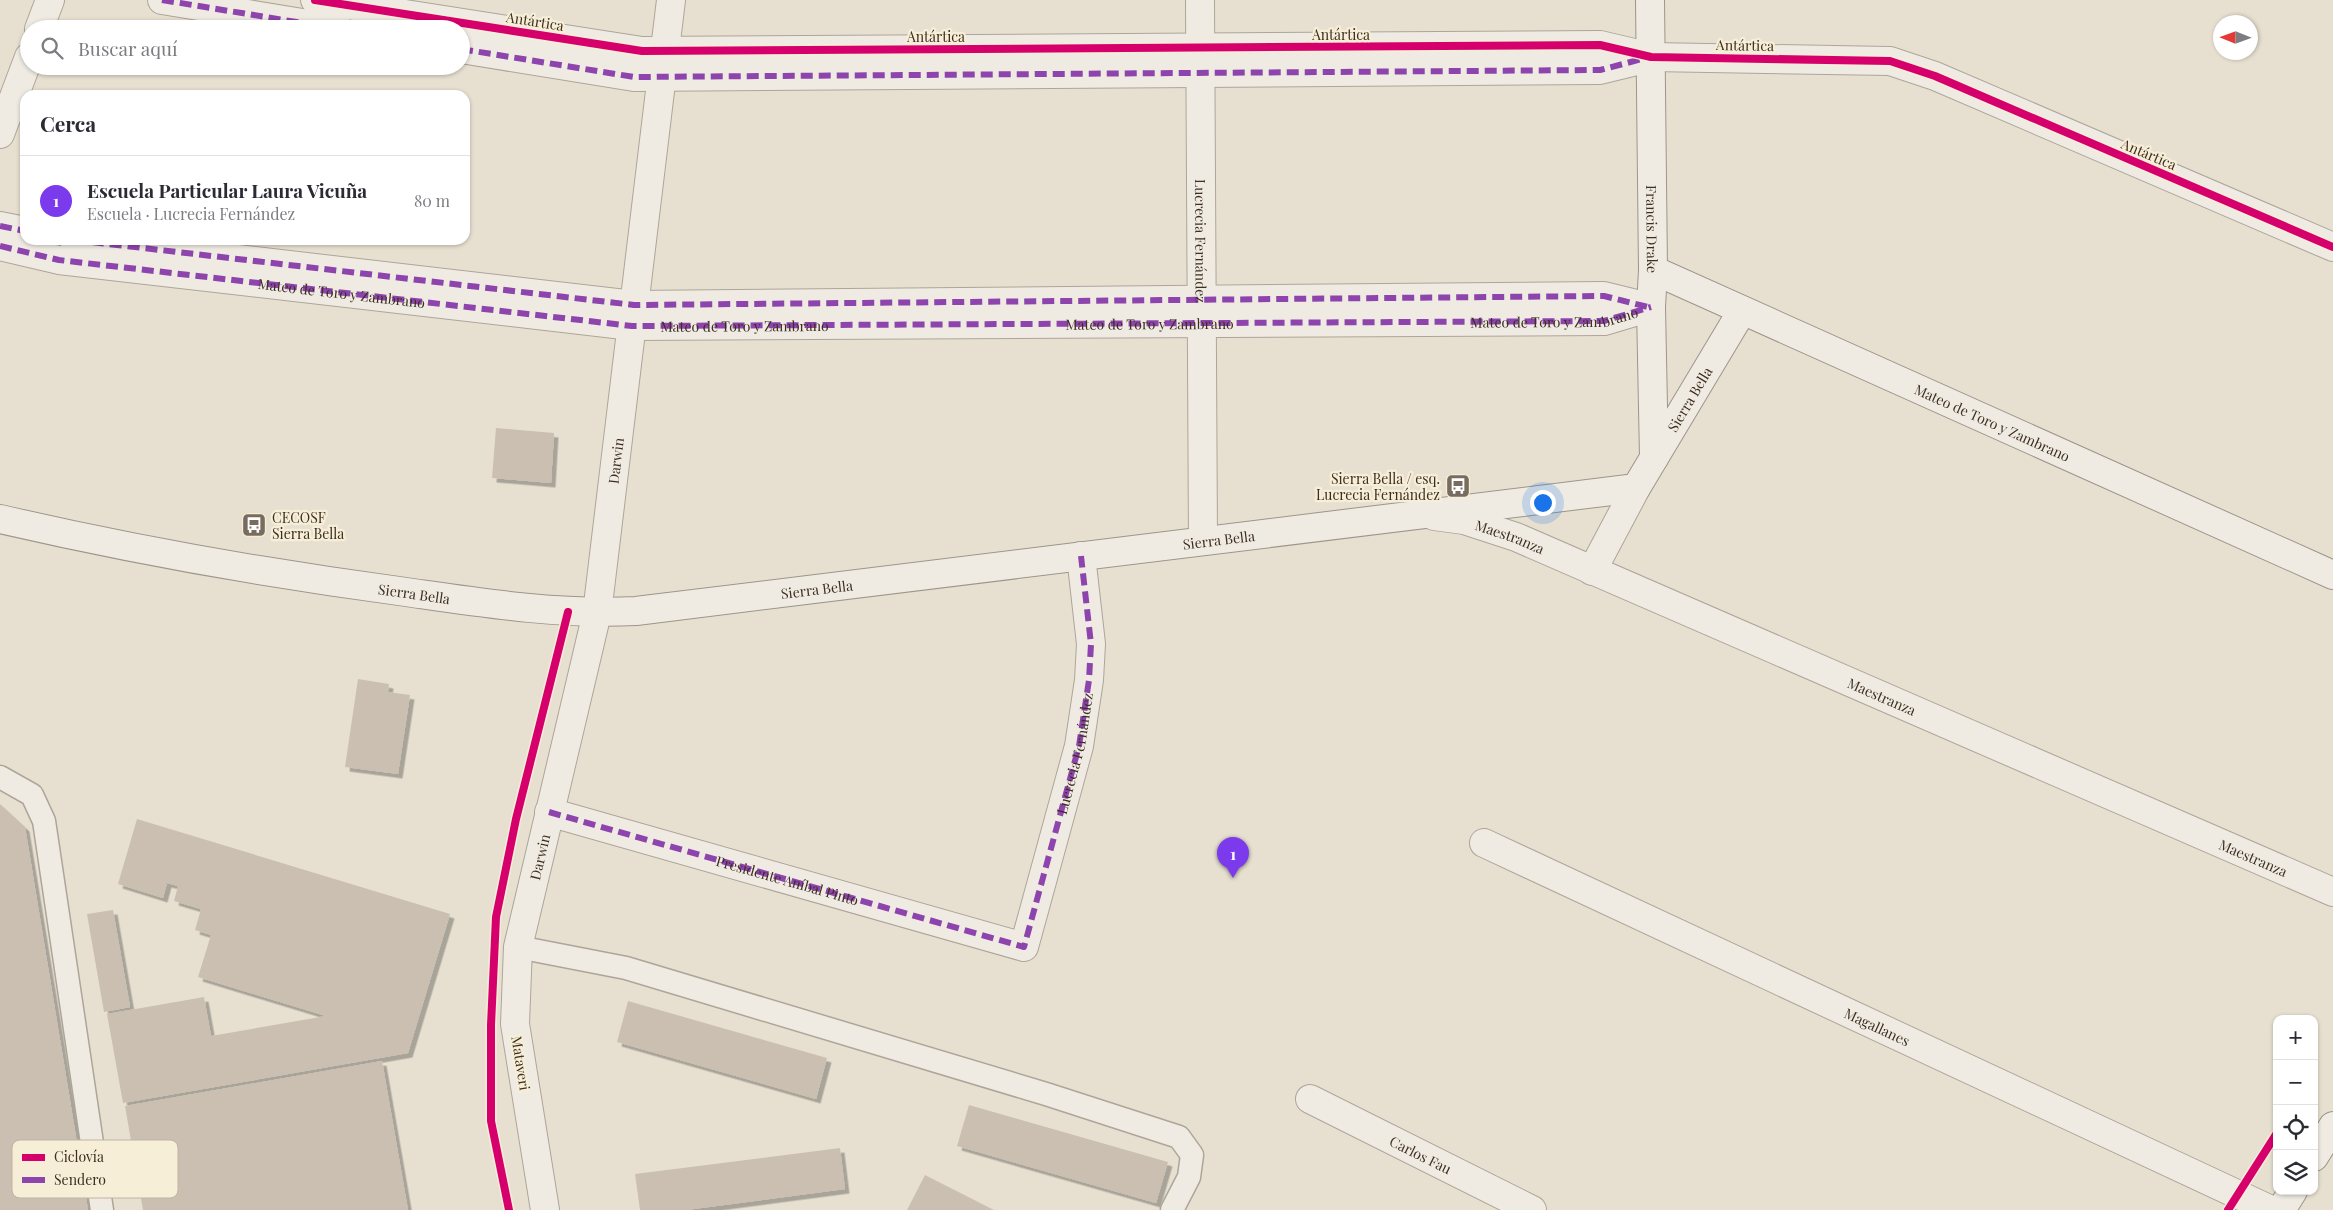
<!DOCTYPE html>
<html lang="es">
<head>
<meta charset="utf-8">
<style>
  :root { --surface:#fff; --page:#f2f2f3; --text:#2b2b33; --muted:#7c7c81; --line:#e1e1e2; --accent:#7c3aed }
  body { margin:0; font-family:"Playfair Display",serif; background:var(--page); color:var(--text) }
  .controls { position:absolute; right:15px; bottom:15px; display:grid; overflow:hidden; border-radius:10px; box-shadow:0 1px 4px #0004 }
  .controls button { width:45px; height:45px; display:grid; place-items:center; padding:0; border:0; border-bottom:1px solid var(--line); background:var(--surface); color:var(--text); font:25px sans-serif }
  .compass { position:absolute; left:2213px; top:15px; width:45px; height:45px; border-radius:50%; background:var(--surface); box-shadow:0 1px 4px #0004; rotate:271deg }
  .you { position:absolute; left:1542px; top:502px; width:18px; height:18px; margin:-12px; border:4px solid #fff; border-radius:50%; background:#1a73e8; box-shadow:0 0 0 8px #1a73e833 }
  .badge { display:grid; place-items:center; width:32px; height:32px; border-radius:50%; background:var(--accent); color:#fff; font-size:16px; font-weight:700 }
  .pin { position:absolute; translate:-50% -41px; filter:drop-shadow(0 1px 2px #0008) }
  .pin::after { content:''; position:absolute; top:26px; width:18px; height:15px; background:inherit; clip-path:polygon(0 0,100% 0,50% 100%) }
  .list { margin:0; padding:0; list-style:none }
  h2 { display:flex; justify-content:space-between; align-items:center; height:65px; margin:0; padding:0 20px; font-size:21px }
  h2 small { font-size:16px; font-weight:400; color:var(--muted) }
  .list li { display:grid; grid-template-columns:32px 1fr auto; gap:15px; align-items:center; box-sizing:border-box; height:90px; padding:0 20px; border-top:1px solid var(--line) }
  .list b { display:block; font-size:19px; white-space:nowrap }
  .list p { margin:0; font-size:16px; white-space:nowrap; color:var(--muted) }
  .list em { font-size:16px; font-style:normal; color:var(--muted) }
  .icon { flex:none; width:28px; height:28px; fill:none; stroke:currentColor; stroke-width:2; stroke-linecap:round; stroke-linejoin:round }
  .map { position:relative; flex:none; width:2333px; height:1210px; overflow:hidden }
  .search { position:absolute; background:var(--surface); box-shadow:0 1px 4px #0004; left:20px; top:20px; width:450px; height:55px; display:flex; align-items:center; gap:12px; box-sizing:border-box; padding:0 18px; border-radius:28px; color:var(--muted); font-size:19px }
  .panel { position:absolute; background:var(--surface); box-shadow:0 1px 4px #0004; left:20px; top:90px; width:450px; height:155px; border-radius:15px }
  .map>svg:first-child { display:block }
</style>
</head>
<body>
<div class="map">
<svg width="2333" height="1210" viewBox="0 0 2333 1210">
  <defs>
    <filter id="shadow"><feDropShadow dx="4.5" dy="4.5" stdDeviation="0" flood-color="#0004"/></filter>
  </defs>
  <rect width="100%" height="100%" fill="#e7e0d1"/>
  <!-- building -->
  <path fill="#cbbfb2" filter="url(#shadow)" d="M496 428 554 433 551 483 492 478Z
    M358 679 389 684 388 692 410 695 398 774 345 767Z
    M0 804 25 827 88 1210H0Z
    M137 819 450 914 408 1053 123 1103 107 1014 204 997 211 1036 326 1016 198 977 211 935 195 930 201 909 174 901 178 886 167 883 163 898 118 884Z
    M113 910 130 1007 104 1012 87 914Z
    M628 1001 827 1058 816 1099 617 1042Z
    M382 1061 408 1210H143L125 1106Z
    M969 1105 1168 1162 1156 1203 957 1146Z
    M840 1148 845 1189 686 1210H640L635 1174Z
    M925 1175 994 1210H907Z"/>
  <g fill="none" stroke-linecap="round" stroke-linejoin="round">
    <defs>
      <path id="lane" d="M0 777 32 795 44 821 102 1210
        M518 947 626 968 1046 1094 1179 1137 1192 1155 1189 1177 1172 1210"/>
      <g id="street">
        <path d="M162 0 339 29"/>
        <path d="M315 0 642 51 1600 45 1651 57 1890 61 1935 76 2333 247"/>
        <path id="s1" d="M1200 0 1203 541"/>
        <path d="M39 29 50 0"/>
        <path d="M461 49 634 77 1600 70 1645 59"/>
        <path d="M0 134 29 57"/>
        <path d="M0 226 25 231"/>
        <path d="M74 240 634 305 1604 296 1649 307"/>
        <path id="s2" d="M0 246 59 260 632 326 1604 321 1651 307"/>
        <path id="s3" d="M1434 516 1464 520 1516 537 2333 892"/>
        <path d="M1592 571 1636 488"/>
        <path id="s4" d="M549 812 1024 947 1079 746 1089 680 1091 644 1081 556"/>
        <path id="s5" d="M1484 843 2271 1210"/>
        <path id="s6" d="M1310 1099 1532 1210"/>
        <path id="s7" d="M545 1210 515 1024 518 947 597 613 671 0"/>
      </g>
      <g id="secondary">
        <path id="s8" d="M1650 0 1653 270 1651 307 1654 458"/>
        <path id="s9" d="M1653 270 2333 575"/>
        <path id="s10" d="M0 519C134 550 270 574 406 592 483 603 558 615 636 611L1636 488 1742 311"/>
        <path d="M2314 1157 2333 1126"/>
        <path d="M2281 1210 2293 1191"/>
      </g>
    </defs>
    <!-- lane casing -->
    <use href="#lane" stroke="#ada599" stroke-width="25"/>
    <!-- street casing -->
    <use href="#street" stroke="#ada599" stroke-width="30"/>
    <!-- secondary casing -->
    <use href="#secondary" stroke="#9c958a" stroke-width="30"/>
    <!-- lane -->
    <use href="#lane" stroke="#efebe3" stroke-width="22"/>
    <!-- street -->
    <use href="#street" stroke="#efebe3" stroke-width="28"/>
    <!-- secondary -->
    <use href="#secondary" stroke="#efebe3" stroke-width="28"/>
    <!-- quiet -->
    <path stroke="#8e44ad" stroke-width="6" stroke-dasharray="12 6" stroke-linecap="butt" d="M162 0 339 29
      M461 49 634 77 1600 70 1646 58
      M0 226 25 231
      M74 240 634 305 1604 296 1648 307
      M0 246 59 260 632 326 1604 321 1651 307
      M549 812 1024 947 1079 746 1089 680 1091 644 1081 556"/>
    <defs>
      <path id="cycleway" d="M315 0 642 51 1600 45 1651 57 1890 61 1935 76 2333 247
        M509 1210 491 1121V1025L496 917 516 819 568 612
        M2228 1210 2277 1133"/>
    </defs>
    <!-- cycleway casing -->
    <use href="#cycleway" stroke="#f7eed8" stroke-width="11"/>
    <!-- cycleway -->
    <use href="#cycleway" stroke="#d6006c" stroke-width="8"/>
  </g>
  <!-- icons -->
  <defs>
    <symbol id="bus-square" viewBox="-11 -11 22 22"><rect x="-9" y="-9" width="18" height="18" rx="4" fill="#786c5e" stroke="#f7eed8"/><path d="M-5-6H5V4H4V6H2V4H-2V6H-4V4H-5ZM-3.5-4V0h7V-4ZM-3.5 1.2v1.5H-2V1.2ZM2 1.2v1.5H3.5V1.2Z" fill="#fff"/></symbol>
  </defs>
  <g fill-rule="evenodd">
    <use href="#bus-square" x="1444" y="472" width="28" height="28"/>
    <use href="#bus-square" x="240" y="511" width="28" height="28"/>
  </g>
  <g text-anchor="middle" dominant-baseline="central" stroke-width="4.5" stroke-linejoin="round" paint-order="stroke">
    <!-- street labels -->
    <g font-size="14" fill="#3d2e20" stroke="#f7eed8">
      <text transform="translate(535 21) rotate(9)">Antártica</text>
      <text x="1341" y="34">Antártica</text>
      <text x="936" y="36">Antártica</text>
      <text transform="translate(1745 45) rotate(1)">Antártica</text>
      <text transform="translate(2149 154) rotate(23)">Antártica</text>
      <text stroke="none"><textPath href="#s8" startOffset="229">Francis Drake</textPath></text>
      <text stroke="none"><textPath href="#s1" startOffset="241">Lucrecia Fernández</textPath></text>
      <text stroke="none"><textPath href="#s2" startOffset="345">Mateo de Toro y Zambrano</textPath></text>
      <text stroke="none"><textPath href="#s2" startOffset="1560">Mateo de Toro y Zambrano</textPath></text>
      <text stroke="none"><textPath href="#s2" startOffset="1155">Mateo de Toro y Zambrano</textPath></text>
      <text stroke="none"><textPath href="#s2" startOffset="750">Mateo de Toro y Zambrano</textPath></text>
      <text stroke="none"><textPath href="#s10" startOffset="1755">Sierra Bella</textPath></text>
      <text stroke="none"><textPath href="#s9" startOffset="372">Mateo de Toro y Zambrano</textPath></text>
      <text stroke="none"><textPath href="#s7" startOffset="762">Darwin</textPath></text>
      <text stroke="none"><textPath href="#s3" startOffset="79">Maestranza</textPath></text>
      <text stroke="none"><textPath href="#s10" startOffset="1231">Sierra Bella</textPath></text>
      <text stroke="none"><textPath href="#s10" startOffset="826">Sierra Bella</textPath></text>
      <text stroke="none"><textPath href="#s10" startOffset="421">Sierra Bella</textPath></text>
      <text stroke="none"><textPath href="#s3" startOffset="484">Maestranza</textPath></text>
      <text stroke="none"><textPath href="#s4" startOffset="694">Lucrecia Fernández</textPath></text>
      <text stroke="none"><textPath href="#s3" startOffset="889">Maestranza</textPath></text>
      <text stroke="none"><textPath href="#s7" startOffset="358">Darwin</textPath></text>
      <text stroke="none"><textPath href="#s4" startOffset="248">Presidente Aníbal Pinto</textPath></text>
      <text stroke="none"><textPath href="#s5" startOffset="434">Magallanes</textPath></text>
      <text transform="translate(521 1063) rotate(81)">Mataveri</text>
      <text stroke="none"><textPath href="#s6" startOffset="124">Carlos Fau</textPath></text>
    </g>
    <!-- poi labels -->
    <g font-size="14" fill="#3d2e20" stroke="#f7eed8" text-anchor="end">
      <text x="1440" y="478">Sierra Bella / esq.<tspan x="1440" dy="16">Lucrecia Fernández</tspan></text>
      <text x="272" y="517" text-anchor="start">CECOSF<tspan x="272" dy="16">Sierra Bella</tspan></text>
    </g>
  </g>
  <!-- legend -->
  <rect x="12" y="1140" width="166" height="58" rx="8" fill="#f7eed8" stroke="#bfb4a1" stroke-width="1"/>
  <rect x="22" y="1154" width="23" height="7" fill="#d6006c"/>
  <rect x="22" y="1177" width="23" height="6" fill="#8e44ad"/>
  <g font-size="14" fill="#3d2e20">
    <text x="54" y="1162">Ciclovía</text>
    <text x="54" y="1185">Sendero</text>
  </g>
</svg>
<div class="controls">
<button>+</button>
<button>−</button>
<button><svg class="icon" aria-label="locate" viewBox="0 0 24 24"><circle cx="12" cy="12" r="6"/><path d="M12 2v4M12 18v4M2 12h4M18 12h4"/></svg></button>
<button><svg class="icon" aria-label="layers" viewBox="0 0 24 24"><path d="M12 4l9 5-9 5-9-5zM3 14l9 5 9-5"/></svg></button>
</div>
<svg class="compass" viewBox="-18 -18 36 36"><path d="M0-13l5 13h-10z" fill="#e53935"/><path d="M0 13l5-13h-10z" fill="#7c7c81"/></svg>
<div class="you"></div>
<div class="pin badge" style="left:1233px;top:878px">1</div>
<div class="search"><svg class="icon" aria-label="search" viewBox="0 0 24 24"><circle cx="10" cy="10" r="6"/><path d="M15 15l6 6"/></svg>Buscar aquí</div>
<section class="panel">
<h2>Cerca<small></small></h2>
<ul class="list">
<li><span class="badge">1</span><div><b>Escuela Particular Laura Vicuña</b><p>Escuela · Lucrecia Fernández</p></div><em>80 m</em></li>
</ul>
</section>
</div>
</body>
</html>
